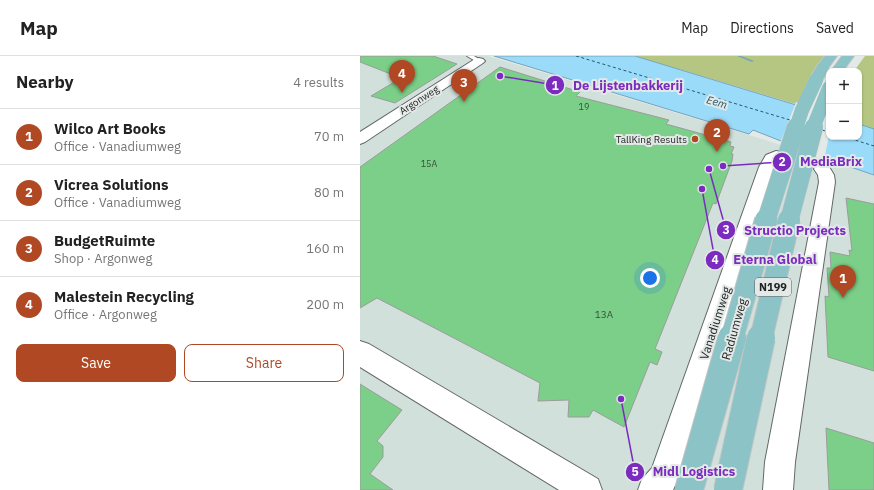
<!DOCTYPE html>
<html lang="en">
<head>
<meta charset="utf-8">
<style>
  :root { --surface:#fff; --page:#f6f6f6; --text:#222; --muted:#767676; --line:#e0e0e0; --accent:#b04824 }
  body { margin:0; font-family:"IBM Plex Sans",sans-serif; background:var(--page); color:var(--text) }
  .controls { position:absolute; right:12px; top:12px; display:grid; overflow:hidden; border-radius:8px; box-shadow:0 1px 3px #0004 }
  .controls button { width:36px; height:36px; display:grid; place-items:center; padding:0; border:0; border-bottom:1px solid var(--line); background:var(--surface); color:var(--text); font:20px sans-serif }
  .you { position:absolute; left:290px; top:222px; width:14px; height:14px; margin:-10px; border:3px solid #fff; border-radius:50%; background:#1a73e8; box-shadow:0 0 0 6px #1a73e833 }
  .badge { display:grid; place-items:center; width:26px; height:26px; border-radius:50%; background:var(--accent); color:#fff; font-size:13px; font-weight:700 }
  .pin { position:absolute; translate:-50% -33px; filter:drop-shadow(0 1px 2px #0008) }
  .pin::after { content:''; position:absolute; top:21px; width:14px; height:12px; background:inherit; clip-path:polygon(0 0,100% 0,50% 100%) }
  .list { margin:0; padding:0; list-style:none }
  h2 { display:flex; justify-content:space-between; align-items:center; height:52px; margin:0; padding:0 16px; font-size:17px }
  h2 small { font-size:13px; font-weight:400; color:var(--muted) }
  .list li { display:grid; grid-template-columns:26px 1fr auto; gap:12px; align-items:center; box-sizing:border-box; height:56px; padding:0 16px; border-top:1px solid var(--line) }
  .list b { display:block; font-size:15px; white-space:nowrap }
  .list p { margin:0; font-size:13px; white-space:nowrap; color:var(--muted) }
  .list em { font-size:13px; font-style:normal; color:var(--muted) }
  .actions { display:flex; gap:8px; padding:12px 16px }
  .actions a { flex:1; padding:9px 0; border:1px solid var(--accent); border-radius:8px; text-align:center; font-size:14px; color:var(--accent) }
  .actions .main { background:var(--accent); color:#fff }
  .map { position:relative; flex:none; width:514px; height:434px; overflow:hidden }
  header { display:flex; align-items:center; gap:24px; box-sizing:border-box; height:56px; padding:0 20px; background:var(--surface); border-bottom:1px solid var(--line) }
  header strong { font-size:19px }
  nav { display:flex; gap:22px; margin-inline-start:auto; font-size:14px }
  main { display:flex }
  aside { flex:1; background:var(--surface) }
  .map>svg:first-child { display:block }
</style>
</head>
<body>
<header>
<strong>Map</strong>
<nav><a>Map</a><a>Directions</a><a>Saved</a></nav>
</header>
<main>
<aside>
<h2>Nearby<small>4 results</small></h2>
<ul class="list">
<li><span class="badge">1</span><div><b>Wilco Art Books</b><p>Office · Vanadiumweg</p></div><em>70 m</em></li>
<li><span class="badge">2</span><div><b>Vicrea Solutions</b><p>Office · Vanadiumweg</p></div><em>80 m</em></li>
<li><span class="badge">3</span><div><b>BudgetRuimte</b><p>Shop · Argonweg</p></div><em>160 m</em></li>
<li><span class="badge">4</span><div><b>Malestein Recycling</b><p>Office · Argonweg</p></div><em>200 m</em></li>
</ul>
<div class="actions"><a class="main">Save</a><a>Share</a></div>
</aside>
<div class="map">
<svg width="514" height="434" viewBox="0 0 514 434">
  <rect width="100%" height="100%" fill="#e3e9e7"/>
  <!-- built -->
  <path fill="#d1e0db" d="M0 0H128L402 83 514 119V434H0Z"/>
  <!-- green -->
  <path fill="#b4c681" d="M275 0H465C452 15 444 30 439 49Z
    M505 0H514V73L499 68V15H494Z"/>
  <!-- water -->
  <path fill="#9bdbfa" stroke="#76a4ba" d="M134 0H275L469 59V81H499V68L514 73V119L464 102 393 74 389 78Z"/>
  <!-- pier -->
  <path fill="#e3e9e7" d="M436 46 469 56V80L464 104 420 87Z"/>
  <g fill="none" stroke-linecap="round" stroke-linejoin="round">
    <!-- stream -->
    <path fill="#76a4ba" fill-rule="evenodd" d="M377 0H381L394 5 392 6Z"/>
    <!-- ferry -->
    <path stroke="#26576c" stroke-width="1" stroke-dasharray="3 2.5" stroke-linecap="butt" d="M216 0 430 64
      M462 74 469 76
      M485 81 514 90"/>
  </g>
  <!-- building -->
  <path fill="#7ccf88" stroke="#9a9d9a" d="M0 0H73L97 8 35 47 11 40 41 22 0 6Z
    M140 11 220 36 216 40 309 64 306 68 371 86 370 90 374 91 371 98H373L372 105 356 148 353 147 295 293 302 296 297 309 290 306 264 371 233 354 229 361H208L209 344 178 345 180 327 17 242 0 252V111Z
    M486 142 514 148V315L468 301 465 240 469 241 467 212H471L470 196 490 200 489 194 492 195Z
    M0 328 42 354 17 385 23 390V401L10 418 33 434H0Z
    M466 372 514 387V434H469Z"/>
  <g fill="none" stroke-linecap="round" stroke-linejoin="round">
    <defs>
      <path id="lane" d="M107 0H114L122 5 117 6Z"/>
      <path id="street" d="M119 2 123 3 125 5 123 7 5 86 0 88V76L115 3Z
        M416 95 422 96 424 100 415 111 319 421 313 434H278L282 423 292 412 399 111 406 99Z
        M462 108 468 109 474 119 475 126 435 406 433 434H403L405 406 459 126 458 119 454 113 456 109Z
        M0 285 9 288 238 423 242 434H199L0 311Z"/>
      <path id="primary" d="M465 0H477L469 11 461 27H451L449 24 457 10Z
        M482 0H494L483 15H471Z"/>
    </defs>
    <!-- lane casing -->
    <use href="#lane" stroke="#636866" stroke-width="2"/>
    <!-- street casing -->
    <use href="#street" stroke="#636866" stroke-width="2"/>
    <!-- primary casing -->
    <use href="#primary" stroke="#c5c6c6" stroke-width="2"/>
    <!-- lane -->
    <use href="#lane" fill="#fff" fill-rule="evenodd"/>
    <!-- street -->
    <use href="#street" fill="#fff" fill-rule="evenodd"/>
    <!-- primary -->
    <use href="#primary" fill="#8bc3c7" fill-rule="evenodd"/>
    <defs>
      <path id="primary-bridge-far3" d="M436 72 442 54 456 24
        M453 72 469 32"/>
      <path id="primary-bridge-far2" d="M406 165 436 71
        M429 165 454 71"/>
      <path id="primary-bridge-far1" d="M372 283 406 164
        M401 283 429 164"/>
      <path id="primary-bridge" d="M329 434 372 282
        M368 434 401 282"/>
    </defs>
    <!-- primary-bridge-far3 casing -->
    <use href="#primary-bridge-far3" stroke="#c5c6c6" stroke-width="14" stroke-linecap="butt"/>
    <!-- primary-bridge-far2 casing -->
    <use href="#primary-bridge-far2" stroke="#c5c6c6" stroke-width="19" stroke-linecap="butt"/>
    <!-- primary-bridge-far1 casing -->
    <use href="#primary-bridge-far1" stroke="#c5c6c6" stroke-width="24" stroke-linecap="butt"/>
    <!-- primary-bridge casing -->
    <use href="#primary-bridge" stroke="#c5c6c6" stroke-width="30" stroke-linecap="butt"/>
    <!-- primary-bridge-far3 -->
    <use href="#primary-bridge-far3" stroke="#8bc3c7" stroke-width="14"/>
    <!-- primary-bridge-far2 -->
    <use href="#primary-bridge-far2" stroke="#8bc3c7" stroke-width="18"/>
    <!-- primary-bridge-far1 -->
    <use href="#primary-bridge-far1" stroke="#8bc3c7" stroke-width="22"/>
    <!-- primary-bridge -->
    <use href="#primary-bridge" stroke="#8bc3c7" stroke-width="28"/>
  </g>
  <!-- markers -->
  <circle fill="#b04824" stroke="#e3e9e7" stroke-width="1.5" cx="335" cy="83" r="4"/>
  <g text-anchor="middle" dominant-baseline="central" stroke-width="4" stroke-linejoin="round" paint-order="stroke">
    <!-- far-number labels -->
    <g font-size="9" fill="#384e3c">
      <text x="224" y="50">19</text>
      <text x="69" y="107">15A</text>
    </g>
    <!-- far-street labels -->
    <g font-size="10" fill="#212323" stroke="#e3e9e7">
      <text transform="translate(59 44) rotate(-33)">Argonweg</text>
    </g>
    <!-- far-poi labels -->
    <g font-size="10" fill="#212323" stroke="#e3e9e7" text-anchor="end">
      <text x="327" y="83">TallKing Results</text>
    </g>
    <!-- number labels -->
    <g font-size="10" fill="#384e3c">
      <text x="244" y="258">13A</text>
    </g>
    <!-- far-water labels -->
    <g font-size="11" font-style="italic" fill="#26576c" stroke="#e3e9e7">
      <text transform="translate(357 46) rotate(16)">Eem</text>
    </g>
    <!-- shield labels -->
    <rect fill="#e3e9e7" stroke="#5b5e5e" stroke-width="1" x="395" y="222" width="36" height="18" rx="3"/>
    <g font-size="11" font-weight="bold" fill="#212323">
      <text x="413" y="231">N199</text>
    </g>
    <!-- street labels -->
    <g font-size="12" fill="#212323" stroke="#e3e9e7">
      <text transform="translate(355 267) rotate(-72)">Vanadiumweg</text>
      <text transform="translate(374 273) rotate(-74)">Radiumweg</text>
    </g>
  </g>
  <!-- callouts -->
  <path fill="none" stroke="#7b2cbf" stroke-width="1.5" d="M140 20L195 29M363 110L422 106M349 113L366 174M342 133L355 204M261 343L275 416"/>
  <g fill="#7b2cbf" stroke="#e3e9e7" stroke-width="1.5">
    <circle cx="140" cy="20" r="4"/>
    <circle cx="363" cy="110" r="4"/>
    <circle cx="349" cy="113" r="4"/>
    <circle cx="342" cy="133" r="4"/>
    <circle cx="261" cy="343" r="4"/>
    <circle cx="195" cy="29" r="10"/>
    <circle cx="422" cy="106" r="10"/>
    <circle cx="366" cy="174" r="10"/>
    <circle cx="355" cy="204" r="10"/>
    <circle cx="275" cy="416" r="10"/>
  </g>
  <g font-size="12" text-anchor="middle" font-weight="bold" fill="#fff">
    <text x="195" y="34">1</text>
    <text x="422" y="110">2</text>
    <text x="366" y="178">3</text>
    <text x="355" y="208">4</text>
    <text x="275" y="420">5</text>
  </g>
  <g font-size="13" text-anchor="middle" font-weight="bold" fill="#7b2cbf" stroke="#e3e9e7" stroke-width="4" stroke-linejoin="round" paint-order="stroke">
    <text x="268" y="34">De Lijstenbakkerij</text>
    <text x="471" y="110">MediaBrix</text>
    <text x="435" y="179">Structio Projects</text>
    <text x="415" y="208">Eterna Global</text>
    <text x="334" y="420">Midl Logistics</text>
  </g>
</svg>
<div class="controls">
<button>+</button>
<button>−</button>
</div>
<div class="you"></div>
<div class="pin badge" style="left:483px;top:242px">1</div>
<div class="pin badge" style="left:357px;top:96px">2</div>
<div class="pin badge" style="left:104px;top:46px">3</div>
<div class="pin badge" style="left:42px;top:37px">4</div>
</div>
</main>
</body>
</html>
